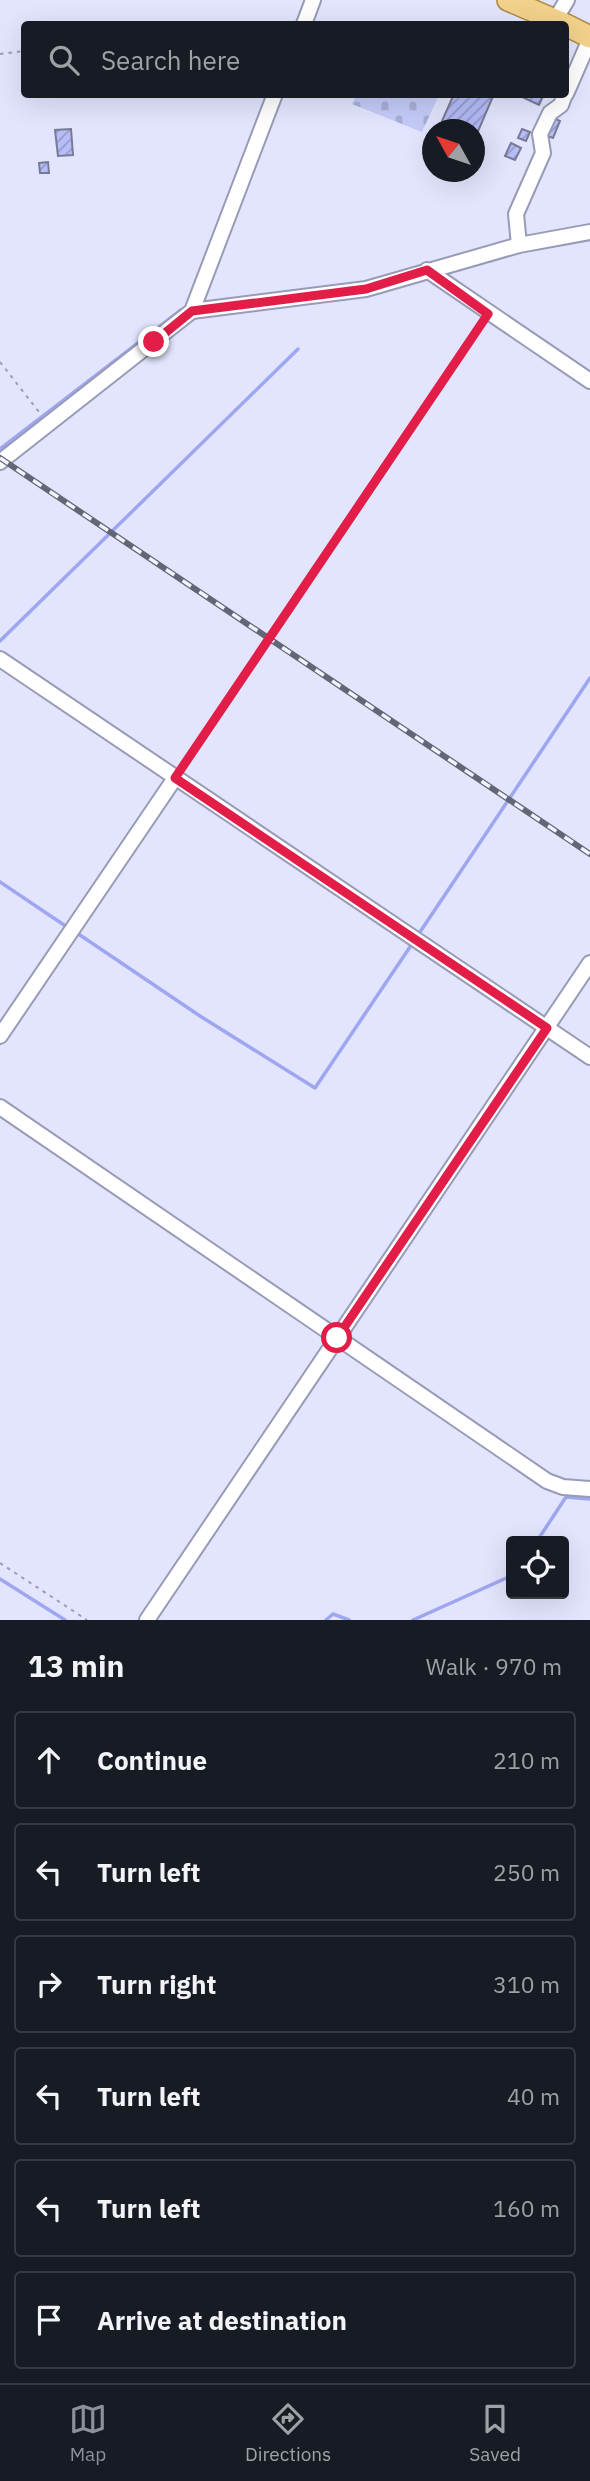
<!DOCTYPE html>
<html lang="en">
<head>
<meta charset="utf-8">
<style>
  :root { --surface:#171b24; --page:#20242c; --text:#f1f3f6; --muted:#9ea1a6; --line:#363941; --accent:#8c9099 }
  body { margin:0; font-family:"IBM Plex Sans",sans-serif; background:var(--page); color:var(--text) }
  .controls { position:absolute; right:21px; bottom:21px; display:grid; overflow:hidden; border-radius:7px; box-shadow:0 7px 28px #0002 }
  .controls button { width:63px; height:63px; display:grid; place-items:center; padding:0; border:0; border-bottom:2px solid var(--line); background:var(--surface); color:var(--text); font:35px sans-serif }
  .compass { position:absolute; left:422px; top:119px; width:63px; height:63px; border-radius:50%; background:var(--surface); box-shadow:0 7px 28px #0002; rotate:310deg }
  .stop { position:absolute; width:21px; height:21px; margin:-16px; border:5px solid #e11d48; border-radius:50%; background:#fff }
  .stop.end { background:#e11d48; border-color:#fff; box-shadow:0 2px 7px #0008 }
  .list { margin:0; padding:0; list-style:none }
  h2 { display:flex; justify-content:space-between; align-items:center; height:91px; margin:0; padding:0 28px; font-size:30px }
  h2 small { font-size:23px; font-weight:400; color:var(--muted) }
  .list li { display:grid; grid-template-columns:46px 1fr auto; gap:21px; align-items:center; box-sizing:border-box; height:98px; margin:0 14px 14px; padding:0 14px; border:2px solid var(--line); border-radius:7px }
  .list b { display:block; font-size:26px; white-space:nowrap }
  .list em { font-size:23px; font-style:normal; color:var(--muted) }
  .icon { flex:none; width:38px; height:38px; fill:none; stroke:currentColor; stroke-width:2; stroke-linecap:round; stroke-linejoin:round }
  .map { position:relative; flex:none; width:590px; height:1620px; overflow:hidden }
  .search { position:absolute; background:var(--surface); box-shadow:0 7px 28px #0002; left:21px; right:21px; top:21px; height:77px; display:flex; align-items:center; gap:18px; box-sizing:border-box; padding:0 24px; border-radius:7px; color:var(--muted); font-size:26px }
  .sheet { height:763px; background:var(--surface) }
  nav { display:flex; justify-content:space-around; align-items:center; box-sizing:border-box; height:98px; border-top:2px solid var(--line); background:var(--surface); font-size:19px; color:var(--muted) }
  nav a { display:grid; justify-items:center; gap:4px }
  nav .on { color:var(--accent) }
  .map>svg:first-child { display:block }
</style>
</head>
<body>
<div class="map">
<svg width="590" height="1620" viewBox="0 0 590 1620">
  <defs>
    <pattern id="cemetery-stones" width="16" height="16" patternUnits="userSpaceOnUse" patternTransform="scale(1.75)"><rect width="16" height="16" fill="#c5cbf9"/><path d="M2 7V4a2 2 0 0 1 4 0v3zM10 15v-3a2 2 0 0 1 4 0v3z" fill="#aaafd7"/></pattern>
    <pattern id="building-hatch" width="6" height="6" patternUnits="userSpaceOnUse" patternTransform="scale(1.75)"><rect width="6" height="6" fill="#b6bdf9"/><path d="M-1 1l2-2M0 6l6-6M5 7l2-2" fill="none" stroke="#959bcb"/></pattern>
  </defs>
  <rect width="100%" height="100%" fill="#e2e5fd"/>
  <!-- cemetery -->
  <path fill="url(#cemetery-stones)" d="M356 95V94L439 95 422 132 352 104Z"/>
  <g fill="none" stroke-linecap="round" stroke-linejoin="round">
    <!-- stream -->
    <path stroke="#9fa6f0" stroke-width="3.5" d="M0 449 181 310
      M0 641 298 349
      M0 882 67 927
      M74 931 200 1016 315 1088 414 941
      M418 935 590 678
      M537 1541 566 1497 590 1499
      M0 1579 65 1620
      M326 1620 333 1614 349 1620
      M413 1620 511 1576"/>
  </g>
  <!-- building -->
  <path fill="url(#building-hatch)" stroke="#787b95" stroke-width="2" d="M454 94H494L476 136 475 130H462L442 121Z
    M516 94H544L539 105Z
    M554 118 560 121 553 138 547 136Z
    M71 129 73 155 58 156 55 130Z
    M522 129 530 132 526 141 518 138Z
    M511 143 521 148 515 160 505 156Z
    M48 162 49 173H40L39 163Z"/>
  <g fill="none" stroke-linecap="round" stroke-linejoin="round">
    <defs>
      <path id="street" d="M555 20 567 0
        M304 24 313 0
        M566 94 590 39
        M519 245 516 214 543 153 540 134 550 113 561 105 565 94
        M427 270 590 381
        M192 311 275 94
        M0 462 192 311 366 289 519 245 590 232
        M0 659 590 1057
        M0 1036 175 778
        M0 1107 547 1481 563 1487 590 1489
        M147 1620 590 963"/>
      <path id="primary" d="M508 0 564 24
        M566 25 590 37"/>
    </defs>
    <!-- street casing -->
    <use href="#street" stroke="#979bb6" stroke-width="18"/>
    <!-- primary casing -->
    <use href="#primary" stroke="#aa8940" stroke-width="24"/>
    <!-- path -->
    <path stroke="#9c9fb1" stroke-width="2" stroke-dasharray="3.5 5" stroke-linecap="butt" d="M261 24 291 22
      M0 54 24 51
      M0 362 39 412
      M183 765 482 323
      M0 1563 87 1620"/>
    <!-- street -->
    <use href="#street" stroke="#fff" stroke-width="14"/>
    <!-- primary -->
    <use href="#primary" stroke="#f1d18b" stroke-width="21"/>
    <defs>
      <path id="rail" d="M0 458 590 854"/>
    </defs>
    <!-- rail casing -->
    <use href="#rail" stroke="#636674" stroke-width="6"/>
    <!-- rail -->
    <use href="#rail" stroke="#f1f3ff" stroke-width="3.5" stroke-dasharray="10" stroke-linecap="butt"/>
  </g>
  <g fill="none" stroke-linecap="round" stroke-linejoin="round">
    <!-- route -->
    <path stroke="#e11d48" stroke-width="9" d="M154 342 192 311 366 289 427 270 488 314 175 778 547 1028 337 1338"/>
  </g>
</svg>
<div class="controls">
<button><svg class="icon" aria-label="locate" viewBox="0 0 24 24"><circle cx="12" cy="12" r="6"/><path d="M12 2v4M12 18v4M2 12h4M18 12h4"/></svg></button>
</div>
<svg class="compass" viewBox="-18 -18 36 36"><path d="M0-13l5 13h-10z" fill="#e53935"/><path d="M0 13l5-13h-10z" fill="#9ea1a6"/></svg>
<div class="stop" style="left:337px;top:1338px"></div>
<div class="stop end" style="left:154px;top:342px"></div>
<div class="search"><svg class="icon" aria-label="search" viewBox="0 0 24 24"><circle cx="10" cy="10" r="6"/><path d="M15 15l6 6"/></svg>Search here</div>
</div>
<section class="sheet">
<h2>13 min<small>Walk · 970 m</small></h2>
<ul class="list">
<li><svg class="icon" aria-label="ahead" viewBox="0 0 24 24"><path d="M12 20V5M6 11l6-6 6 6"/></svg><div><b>Continue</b></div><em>210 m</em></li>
<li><svg class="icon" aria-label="left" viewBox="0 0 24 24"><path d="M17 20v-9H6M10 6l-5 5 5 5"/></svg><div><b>Turn left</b></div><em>250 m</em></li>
<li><svg class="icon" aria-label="right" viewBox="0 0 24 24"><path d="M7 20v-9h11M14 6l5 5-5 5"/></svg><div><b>Turn right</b></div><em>310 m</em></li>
<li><svg class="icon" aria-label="left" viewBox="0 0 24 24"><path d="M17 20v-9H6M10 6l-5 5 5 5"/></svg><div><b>Turn left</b></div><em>40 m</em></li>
<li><svg class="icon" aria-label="left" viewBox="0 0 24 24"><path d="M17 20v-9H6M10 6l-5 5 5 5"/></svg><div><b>Turn left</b></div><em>160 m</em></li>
<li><svg class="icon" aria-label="arrive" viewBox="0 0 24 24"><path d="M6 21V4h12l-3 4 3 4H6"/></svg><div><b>Arrive at destination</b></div></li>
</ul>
</section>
<nav>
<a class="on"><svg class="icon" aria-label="map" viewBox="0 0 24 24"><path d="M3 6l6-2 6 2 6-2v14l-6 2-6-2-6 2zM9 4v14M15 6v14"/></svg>Map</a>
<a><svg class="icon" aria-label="directions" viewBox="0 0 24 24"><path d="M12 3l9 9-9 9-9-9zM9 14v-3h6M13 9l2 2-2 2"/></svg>Directions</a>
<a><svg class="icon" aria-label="saved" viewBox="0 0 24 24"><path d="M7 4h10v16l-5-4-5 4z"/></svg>Saved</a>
</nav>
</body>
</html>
